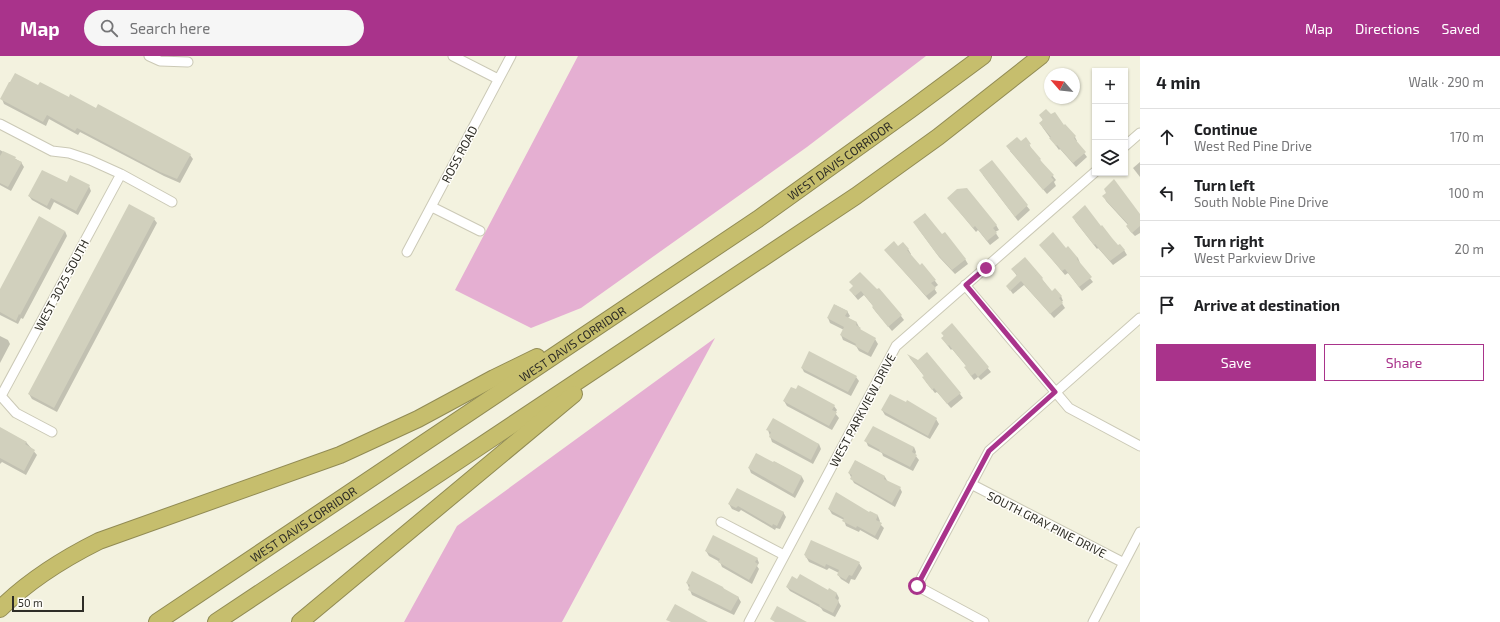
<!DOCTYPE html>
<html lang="en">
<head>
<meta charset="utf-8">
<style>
  :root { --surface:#fff; --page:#f6f6f6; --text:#202124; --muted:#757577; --line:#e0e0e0; --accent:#a9338b }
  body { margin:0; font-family:"Exo 2",sans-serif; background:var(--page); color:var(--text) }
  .controls { position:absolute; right:12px; top:12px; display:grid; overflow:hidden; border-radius:0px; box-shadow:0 1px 3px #0004 }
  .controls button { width:36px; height:36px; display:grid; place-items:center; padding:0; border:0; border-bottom:1px solid var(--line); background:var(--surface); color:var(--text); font:20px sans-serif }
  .compass { position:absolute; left:1044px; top:12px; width:36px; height:36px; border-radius:50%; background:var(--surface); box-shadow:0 1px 3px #0004; rotate:298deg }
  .scale { position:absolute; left:12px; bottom:10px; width:72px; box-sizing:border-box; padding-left:4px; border:2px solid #2e2d26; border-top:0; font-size:11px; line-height:14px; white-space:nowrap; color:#2e2d26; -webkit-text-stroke:3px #fffefa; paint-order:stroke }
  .stop { position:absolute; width:12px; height:12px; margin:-9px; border:3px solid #a9338b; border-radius:50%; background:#fff }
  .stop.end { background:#a9338b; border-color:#fff; box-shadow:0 1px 4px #0008 }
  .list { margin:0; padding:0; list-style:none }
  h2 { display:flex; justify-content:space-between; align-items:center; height:52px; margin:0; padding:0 16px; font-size:17px }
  h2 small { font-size:13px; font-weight:400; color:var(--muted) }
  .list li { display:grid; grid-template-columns:26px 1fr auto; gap:12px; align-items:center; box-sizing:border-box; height:56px; padding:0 16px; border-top:1px solid var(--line) }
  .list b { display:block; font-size:15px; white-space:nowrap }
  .list p { margin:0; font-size:13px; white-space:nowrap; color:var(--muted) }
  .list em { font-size:13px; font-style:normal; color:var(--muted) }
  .actions { display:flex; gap:8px; padding:12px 16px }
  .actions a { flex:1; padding:9px 0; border:1px solid var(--accent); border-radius:0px; text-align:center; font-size:14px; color:var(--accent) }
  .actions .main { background:var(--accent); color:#fff }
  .icon { flex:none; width:22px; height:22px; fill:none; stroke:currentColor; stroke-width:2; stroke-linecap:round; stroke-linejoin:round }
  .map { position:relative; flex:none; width:1140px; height:566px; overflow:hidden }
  header { display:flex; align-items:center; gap:24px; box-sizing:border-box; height:56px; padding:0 20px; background:var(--accent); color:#fff }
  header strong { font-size:19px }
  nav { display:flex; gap:22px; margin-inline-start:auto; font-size:14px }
  .search { width:280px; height:36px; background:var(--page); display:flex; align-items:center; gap:10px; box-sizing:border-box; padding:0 14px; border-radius:22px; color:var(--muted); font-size:15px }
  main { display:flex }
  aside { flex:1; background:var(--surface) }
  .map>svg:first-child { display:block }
</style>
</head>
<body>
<header>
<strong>Map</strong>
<div class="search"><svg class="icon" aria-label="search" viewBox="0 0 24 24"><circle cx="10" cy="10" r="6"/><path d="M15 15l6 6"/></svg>Search here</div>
<nav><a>Map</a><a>Directions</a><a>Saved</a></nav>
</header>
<main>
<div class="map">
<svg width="1140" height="566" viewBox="0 0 1140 566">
  <rect width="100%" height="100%" fill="#f3f2df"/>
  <!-- green -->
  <path fill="#e5afd2" d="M578 0H926L807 91 581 252 531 272 455 234Z
    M715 282 562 566H404L457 470Z"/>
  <!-- shadow -->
  <path fill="#0003" d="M38 31 69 42 190 99 193 103 180 127 164 120 80 76 78 79 49 63 46 70 4 48 2 43Z
    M1040 59H1051L1075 81 1077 85 1076 86 1087 101 1076 111 1060 93 1059 94 1043 72 1040 67 1043 64Z
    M1026 82 1032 94 1056 124 1054 126 1056 130 1047 138 1010 95Z
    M0 94 21 106 24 111 11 135 0 129Z
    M1140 106V121L1133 112Z
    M983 119 1004 122 1030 154 1018 165Z
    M67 128 89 130 91 135 78 159 54 146 50 154 32 144 29 140Z
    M1107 138 1140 159V177L1135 180 1130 175 1127 170 1128 169 1106 145 1104 140Z
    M948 142 996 169 999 174 995 176 999 182 990 189 978 174 976 176Z
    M154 163 157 167 57 356 32 343 29 338Z
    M1075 165 1101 171 1118 191 1124 194 1127 199 1113 209 1098 192 1097 193Z
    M917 171 942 179 965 203 968 208 955 218 939 201Z
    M65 175 67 180 23 263 21 262 18 268 0 259V235Z
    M1040 189 1066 194 1078 202 1080 207 1079 208 1093 226 1082 235 1068 217 1065 219Z
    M898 192 908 193 911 198 910 199 920 211 922 209 935 225 938 229 934 232 937 237 929 244 885 194Z
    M1012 213 1042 223 1052 237 1061 240 1063 245 1061 246 1065 252 1054 262 1024 229 1013 238 1007 230 1017 220Z
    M851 226 901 260 904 264 892 275 876 256 873 252 874 251 864 239 858 244 853 238 851 234 854 231Z
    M835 249 847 255 850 260 848 262 857 267 861 275 875 283 878 288 871 301 859 295 856 290 843 284 841 279 844 274 830 267 828 262Z
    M952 269 991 316 981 324 978 321 974 324 968 316 967 311 952 293 951 294 942 282 944 280 942 277Z
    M0 280 8 284 10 288 0 307Z
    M909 301 960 338 963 342 951 352 937 336 935 337 926 326 924 320Z
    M802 312 856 321 859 325 851 340 804 316Z
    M784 345 834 350 837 354 835 357 839 362 832 374 787 350Z
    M882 354 936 363 939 368 930 383 885 359Z
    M0 373 26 386 37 399 26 419 2 406 0 408Z
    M768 374 819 388 821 393 813 408 772 386Z
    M866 385 914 391 916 396 915 399 919 404 913 415 883 400 882 397 868 390Z
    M856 405 885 421 888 426 900 432 902 436 895 451 854 427 849 417Z
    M775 406 802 421 804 425 795 442 751 417 749 412 774 407Z
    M729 448 783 456 786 461 780 473 776 472 775 474 741 454 739 456 732 453Z
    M829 453 870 458 871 456 878 460 880 465 879 467 884 472 878 484 860 474 859 476 846 470 844 464 832 458Z
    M706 495 757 502 759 507 757 510 759 513 752 528 722 511 720 506 709 500Z
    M805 499 859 507 862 512 855 524 851 523 849 528 841 523 838 519 839 517 829 512 827 514 809 506Z
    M687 527 723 531 724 534 738 541 741 546 734 559 692 539Z
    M787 531 828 535 837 538 839 542 838 545 841 550 835 561 823 555 821 552 790 535Z"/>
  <!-- building -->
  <path fill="#d1d0bd" d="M15 17 38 29 40 26 69 41 70 38 96 52 98 48 191 98 177 123 160 116 77 72 75 75 47 59 43 66 0 43 9 26H10Z
    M1046 53 1051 58 1055 56 1064 69 1065 68 1076 80 1074 82 1086 96 1073 107 1057 89 1056 90 1049 82 1051 81 1039 67 1043 64 1039 59Z
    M1017 81 1021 85 1026 81 1031 88 1029 89 1041 103 1040 104 1054 119 1051 121 1054 124 1043 134 1006 90Z
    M3 95 16 101 15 103 22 106 8 131 0 127V100Z
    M992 104 1028 149 1015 161 979 114Z
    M42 114 67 126 70 119 90 129 76 155 51 142 47 150 28 140Z
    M1114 123 1140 158V170L1132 177 1126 170 1128 168 1102 140 1106 137 1104 133Z
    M967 132 997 169 993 172 997 177 987 185 975 170 973 172 947 142 957 133Z
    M129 148 155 162 54 352 28 338Z
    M1085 149 1101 170 1102 169 1112 182 1118 189 1120 188 1125 194 1110 205 1095 188 1094 189 1072 161Z
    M925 157 942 178 945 176 966 203 952 214 936 197 913 166Z
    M39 160 65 175 20 259 19 258 16 265 0 256V233Z
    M1053 176 1066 192 1068 190 1078 202 1077 203 1092 221 1079 231 1065 213 1062 215 1039 189Z
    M894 185 898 190 903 186 909 193 907 194 920 209 922 207 936 224 931 227 936 232 926 240 884 194Z
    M1025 201 1043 222 1042 223 1052 235 1055 232 1062 240 1059 242 1063 247 1050 258 1021 225 1010 235 1006 230 1017 219 1011 213Z
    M860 216 877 233 879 232 902 259 888 271 872 251 873 250 861 235 855 240 849 234 853 230 849 226Z
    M834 248 848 255 845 260 857 266 856 269 861 272 860 273 876 282 868 297 855 290 856 288 840 279 844 271 827 262Z
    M952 267 989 311 978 321 975 317 971 320 964 311 966 310 949 289 948 290 941 282 944 280 941 277Z
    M809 295 857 320 848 336 801 312Z
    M927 296 961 337 947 348 934 332 932 334 922 321 924 320 907 298 918 304Z
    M798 329 835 349 832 354 837 356 829 370 783 345 791 331 796 333Z
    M890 338 906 346 907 344 937 362 928 380 881 354Z
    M773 362 819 388 811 404 769 381 771 376 766 374Z
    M873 370 914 391 912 396 917 399 910 411 879 395 880 394 864 385Z
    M0 371 27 386 25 388 35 394 24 415 0 402Z
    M756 397 773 406 774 405 802 420 793 438 748 412Z
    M855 404 885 420 884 423 901 431 892 447 850 423 852 419 848 417Z
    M737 432 784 456 777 470 773 468 772 470 738 450 736 452 728 448Z
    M836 436 869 456 870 455 878 459 876 464 882 467 875 480 857 470 856 472 842 465 844 462 828 453Z
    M713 479 758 502 755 506 758 508 749 524 718 506 720 503 705 495Z
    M811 484 860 506 852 520 849 519 846 524 837 519 839 514 826 508 825 511 805 501 806 500 804 499Z
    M692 515 723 531V532L739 541 731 555 688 534 690 529 686 527Z
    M800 518 828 534 829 532 837 537 835 542 839 545 833 557 819 550 820 549 786 531 792 520 797 523Z
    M675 548 708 566H671L666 564Z
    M777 550 807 566H775L770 563Z"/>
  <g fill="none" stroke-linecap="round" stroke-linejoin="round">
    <defs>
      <path id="minor" d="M149 0 160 5 188 6
        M453 0 498 23
        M0 68 52 95 69 97 90 104 121 118 172 146
        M1125 90 1140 77
        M432 151 480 175
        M407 196 511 0
        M965 229 1069 352 1140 390
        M0 339 16 357 52 376
        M1 340 121 118
        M971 428 1124 507
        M721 466 784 499
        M749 566 896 290 1095 116
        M984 566 917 530 989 395 1140 262
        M1093 566 1140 476"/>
      <g id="motorway">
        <path d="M0 553C29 524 63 503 99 485L340 399 418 363 494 322 537 301"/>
        <path id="s1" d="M157 566 758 163 910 54 983 0"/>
        <path d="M216 566 856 140 938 81 1041 0"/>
        <path d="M300 566 574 338"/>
      </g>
    </defs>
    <!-- minor casing -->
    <use href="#minor" stroke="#cbc9b6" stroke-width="11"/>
    <!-- motorway casing -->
    <use href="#motorway" stroke="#918b54" stroke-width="18"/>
    <!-- minor -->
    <use href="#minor" stroke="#fff" stroke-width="9"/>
    <!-- motorway -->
    <use href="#motorway" stroke="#c6be6d" stroke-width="16"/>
  </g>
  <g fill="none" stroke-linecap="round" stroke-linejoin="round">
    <!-- route -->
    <path stroke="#a9338b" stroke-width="5" d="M917 530 989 395 1055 336 966 229 986 212"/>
  </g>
  <g text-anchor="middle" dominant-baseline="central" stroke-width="3" stroke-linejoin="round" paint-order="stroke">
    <!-- street labels -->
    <g font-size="12" fill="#2e2d26" stroke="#fffefa">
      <text transform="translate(459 98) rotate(-62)">ROSS ROAD</text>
      <text stroke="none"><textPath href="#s1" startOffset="824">WEST DAVIS CORRIDOR</textPath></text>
      <text transform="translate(61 229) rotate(-62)">WEST 3025 SOUTH</text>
      <text stroke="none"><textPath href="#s1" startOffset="500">WEST DAVIS CORRIDOR</textPath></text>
      <text transform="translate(862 354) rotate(-62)">WEST PARKVIEW DRIVE</text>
      <text stroke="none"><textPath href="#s1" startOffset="176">WEST DAVIS CORRIDOR</textPath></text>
      <text transform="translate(1047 468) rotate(27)">SOUTH GRAY PINE DRIVE</text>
    </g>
  </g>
</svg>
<div class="controls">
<button>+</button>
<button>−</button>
<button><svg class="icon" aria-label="layers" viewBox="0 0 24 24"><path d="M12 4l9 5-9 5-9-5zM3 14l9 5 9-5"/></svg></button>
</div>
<svg class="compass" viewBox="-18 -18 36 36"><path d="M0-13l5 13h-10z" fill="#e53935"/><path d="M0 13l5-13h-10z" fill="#757577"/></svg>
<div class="scale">50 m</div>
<div class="stop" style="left:917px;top:530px"></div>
<div class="stop end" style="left:986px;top:212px"></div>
</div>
<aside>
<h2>4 min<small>Walk · 290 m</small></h2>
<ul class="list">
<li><svg class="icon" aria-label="ahead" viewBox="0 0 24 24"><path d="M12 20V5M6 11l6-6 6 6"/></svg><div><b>Continue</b><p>West Red Pine Drive</p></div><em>170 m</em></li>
<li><svg class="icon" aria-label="left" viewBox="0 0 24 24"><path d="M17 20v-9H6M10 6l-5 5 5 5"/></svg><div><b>Turn left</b><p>South Noble Pine Drive</p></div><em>100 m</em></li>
<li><svg class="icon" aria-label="right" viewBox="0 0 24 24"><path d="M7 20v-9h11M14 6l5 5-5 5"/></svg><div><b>Turn right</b><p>West Parkview Drive</p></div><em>20 m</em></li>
<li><svg class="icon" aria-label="arrive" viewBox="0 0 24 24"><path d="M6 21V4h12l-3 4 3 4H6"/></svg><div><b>Arrive at destination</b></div></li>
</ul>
<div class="actions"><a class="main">Save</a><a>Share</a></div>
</aside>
</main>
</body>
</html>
